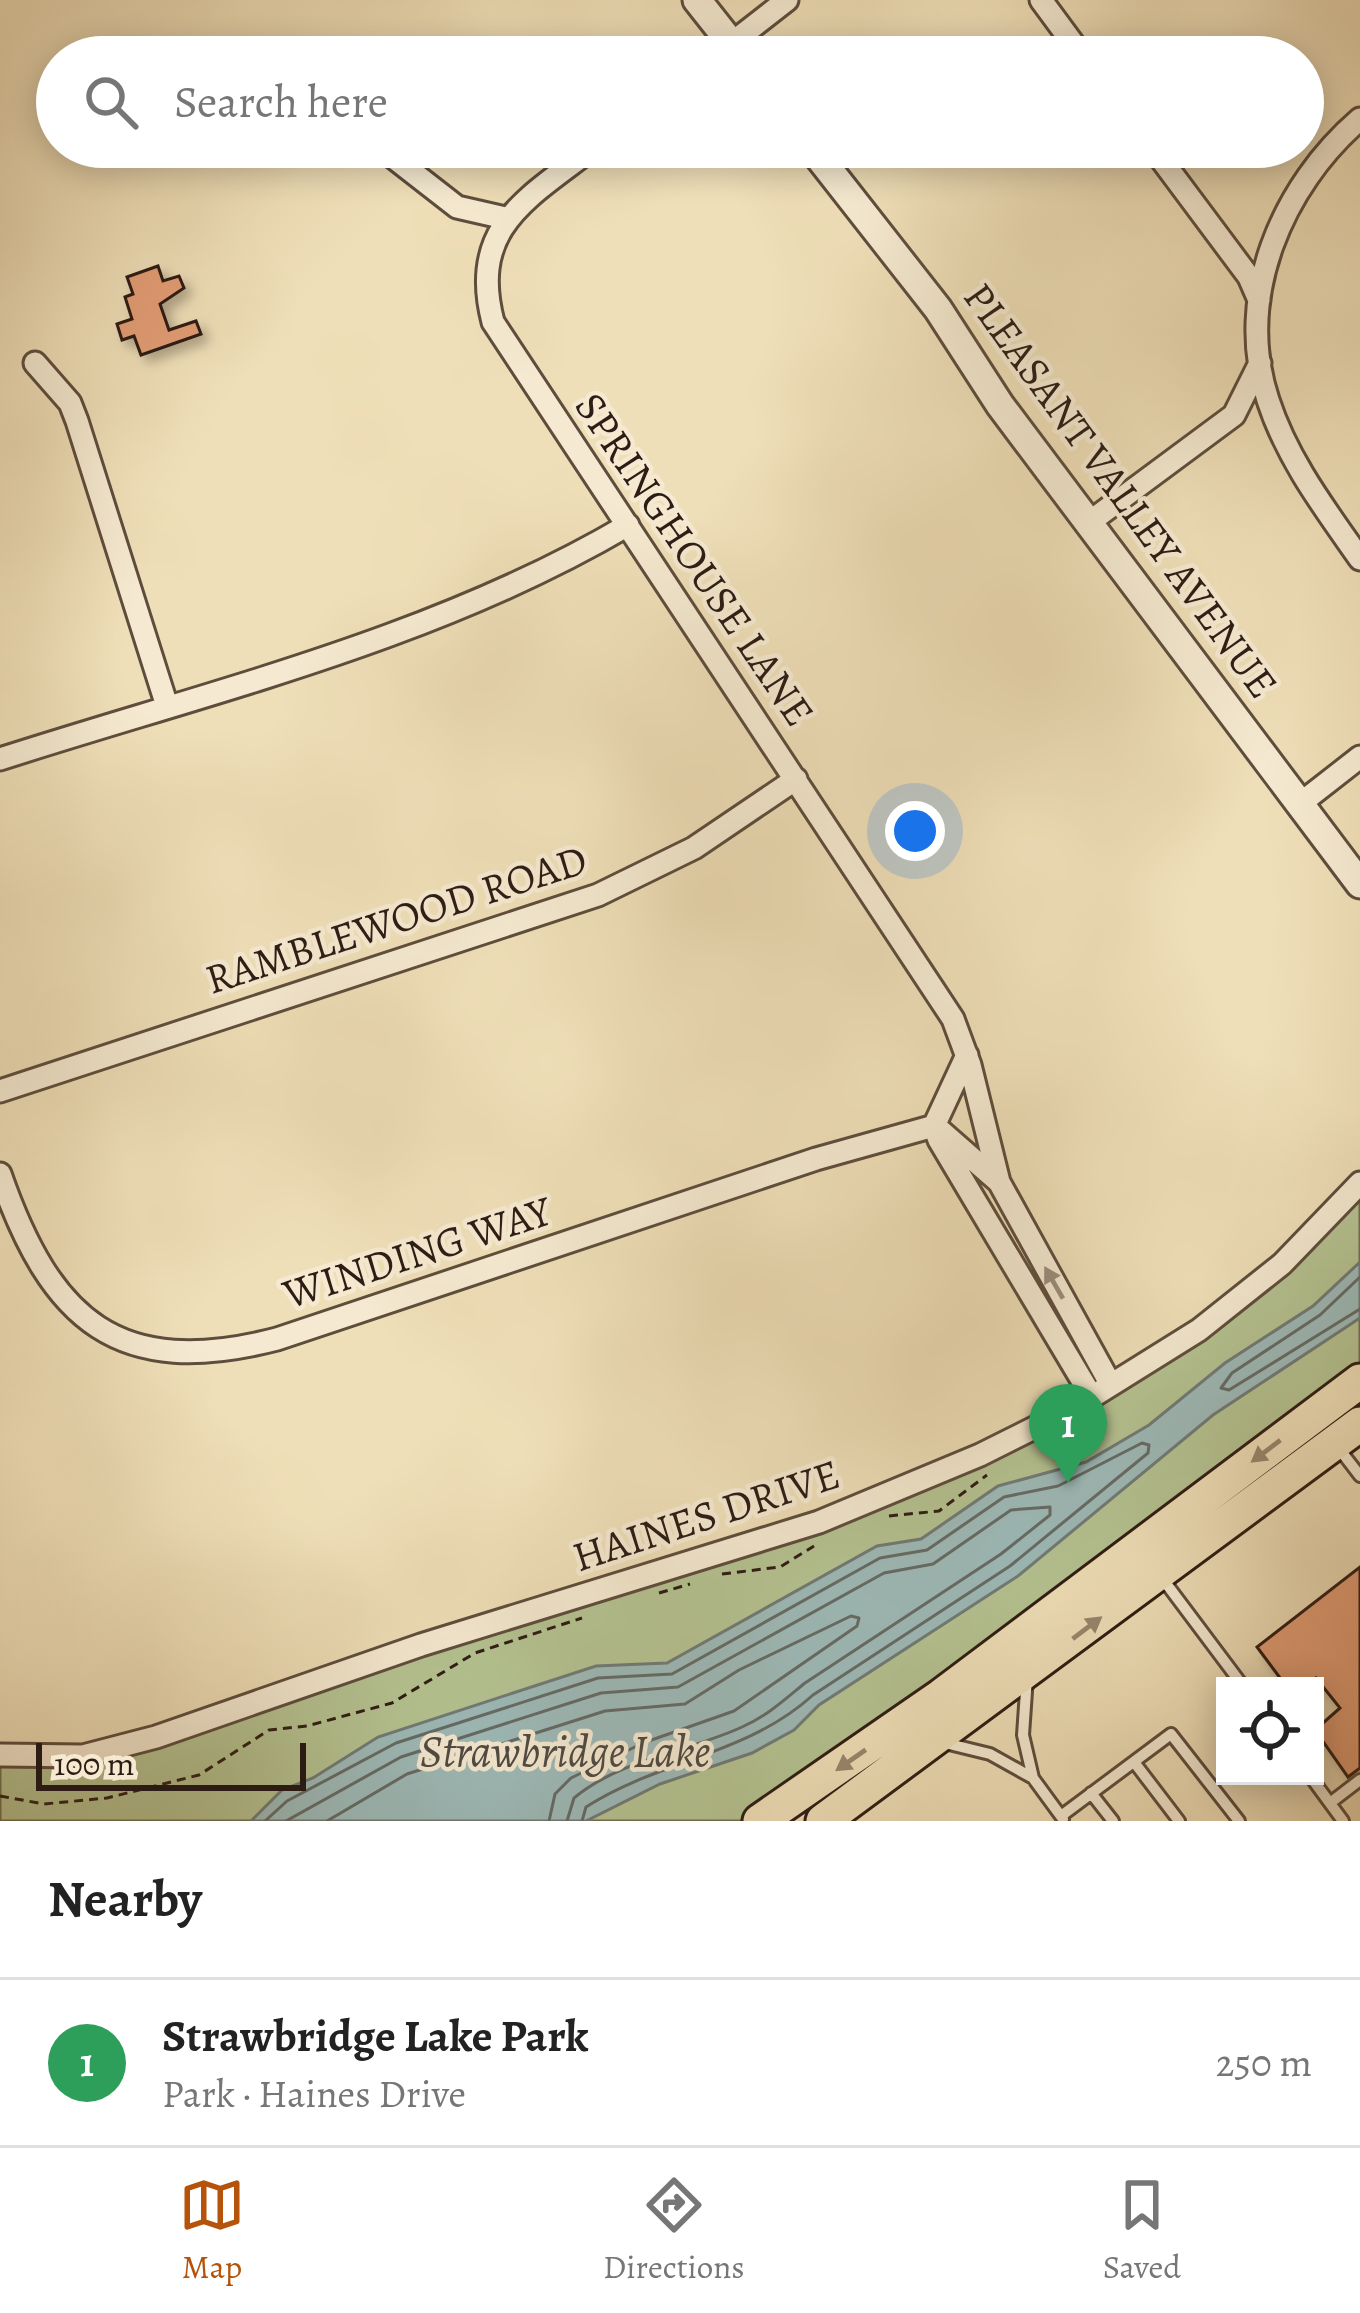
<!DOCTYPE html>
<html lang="en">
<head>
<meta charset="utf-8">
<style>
  :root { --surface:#fff; --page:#f6f6f6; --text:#222; --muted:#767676; --line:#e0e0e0; --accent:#b45309 }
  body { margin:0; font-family:Alegreya,serif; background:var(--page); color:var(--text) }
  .controls { position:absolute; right:36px; bottom:36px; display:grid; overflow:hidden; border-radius:0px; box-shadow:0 6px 30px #0003 }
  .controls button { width:108px; height:108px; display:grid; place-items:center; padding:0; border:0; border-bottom:3px solid var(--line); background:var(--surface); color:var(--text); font:60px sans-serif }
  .scale { position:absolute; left:36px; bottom:30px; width:270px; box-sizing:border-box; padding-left:12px; border:6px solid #2d1c14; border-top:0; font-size:33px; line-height:42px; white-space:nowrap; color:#2d1c14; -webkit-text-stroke:9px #f5ead1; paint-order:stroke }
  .you { position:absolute; left:915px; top:831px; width:42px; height:42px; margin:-30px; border:9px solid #fff; border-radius:50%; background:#1a73e8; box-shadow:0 0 0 18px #1a73e833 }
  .badge { display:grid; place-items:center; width:78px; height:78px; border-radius:50%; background:var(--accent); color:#fff; font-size:39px; font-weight:700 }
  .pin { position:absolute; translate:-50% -99px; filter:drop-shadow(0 3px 6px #0008) }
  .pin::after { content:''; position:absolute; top:63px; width:42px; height:36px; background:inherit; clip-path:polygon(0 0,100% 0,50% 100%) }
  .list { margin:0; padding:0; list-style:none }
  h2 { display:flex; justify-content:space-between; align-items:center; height:156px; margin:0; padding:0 48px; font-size:51px }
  h2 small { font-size:39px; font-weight:400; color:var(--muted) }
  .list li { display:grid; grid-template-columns:78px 1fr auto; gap:36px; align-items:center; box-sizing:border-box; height:168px; padding:0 48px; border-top:3px solid var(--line) }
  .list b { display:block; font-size:45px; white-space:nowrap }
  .list p { margin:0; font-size:39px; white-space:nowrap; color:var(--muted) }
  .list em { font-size:39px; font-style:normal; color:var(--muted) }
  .icon { flex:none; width:66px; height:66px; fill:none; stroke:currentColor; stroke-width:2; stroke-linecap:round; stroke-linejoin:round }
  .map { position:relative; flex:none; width:1360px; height:1821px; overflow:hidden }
  .search { position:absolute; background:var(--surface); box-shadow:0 6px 30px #0003; left:36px; right:36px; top:36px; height:132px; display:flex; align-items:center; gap:30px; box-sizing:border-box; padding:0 42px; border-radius:66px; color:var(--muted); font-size:45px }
  .sheet { height:324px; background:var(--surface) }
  nav { display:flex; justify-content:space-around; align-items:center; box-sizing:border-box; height:168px; border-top:3px solid var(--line); background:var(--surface); font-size:33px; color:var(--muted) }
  nav a { display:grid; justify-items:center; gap:6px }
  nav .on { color:var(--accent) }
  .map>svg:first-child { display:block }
</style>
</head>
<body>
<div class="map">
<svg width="1360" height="1821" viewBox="0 0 1360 1821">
  <defs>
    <filter id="shadow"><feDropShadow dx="7" dy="7" stdDeviation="6" flood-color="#0004"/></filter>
  </defs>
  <rect width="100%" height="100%" fill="#efdfb8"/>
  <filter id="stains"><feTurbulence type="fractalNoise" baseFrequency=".00167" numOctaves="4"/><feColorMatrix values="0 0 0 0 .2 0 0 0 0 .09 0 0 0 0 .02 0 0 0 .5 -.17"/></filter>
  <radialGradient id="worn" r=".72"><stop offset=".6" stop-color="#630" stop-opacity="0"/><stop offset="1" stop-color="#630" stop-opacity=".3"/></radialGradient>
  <!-- green -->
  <path fill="#b5c392" stroke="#717053" stroke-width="3" d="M1360 1182V1381L760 1821H0V1755L83 1756 819 1522 980 1455 1250 1291Z"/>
  <!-- water -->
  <path fill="#9dbab8" stroke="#707b76" stroke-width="3" d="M1360 1262V1318L1213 1415 1018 1576 819 1705 794 1730 752 1753 660 1784 586 1821H251L282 1790 313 1778 378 1737 596 1666 667 1663 877 1546 921 1539 998 1486 1086 1462 1149 1425 1225 1363 1313 1306Z"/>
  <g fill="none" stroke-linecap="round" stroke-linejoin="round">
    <!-- shore -->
    <path stroke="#656b66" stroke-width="3" d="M1360 1277 1320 1315 1232 1373 1221 1388 1229 1390 1360 1309
      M265 1821 287 1801 396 1743 598 1678 672 1674 880 1558 927 1550 1004 1497 1058 1486 1142 1443 1149 1445 1148 1453 1010 1566 813 1695C747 1755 659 1760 586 1807L582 1821
      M286 1821 401 1757 601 1693 678 1687 884 1573 933 1564 1011 1510 1050 1507V1515L1001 1554 805 1683C784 1700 767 1716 742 1727 688 1752 621 1759 574 1798L567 1821
      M327 1821 407 1774 605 1711 685 1704 739 1670 851 1616 859 1618 857 1626 734 1711 643 1743 571 1778 555 1794 549 1821"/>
  </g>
  <!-- building -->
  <path fill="#e29d74" stroke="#2d1c14" stroke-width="3" filter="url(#shadow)" d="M158 266 163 281 179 276 184 288 160 304 169 330 196 321 201 334 141 355 134 336 122 340 117 324 132 319 125 297 133 294 127 277Z
    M1360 1567V1768L1348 1777 1315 1730 1340 1708 1316 1678 1308 1686H1286L1257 1647Z"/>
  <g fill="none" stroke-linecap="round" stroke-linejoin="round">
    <defs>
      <path id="service" d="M1337 1446 1360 1476
        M1162 1578 1243 1686
        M945 1743 990 1754 1033 1778 1023 1735 1027 1677
        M1134 1762 1179 1821
        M1310 1776 1343 1821
        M1033 1778 1063 1819
        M1091 1793 1113 1821
        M1330 1803 1360 1780
        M1061 1816 1171 1734 1239 1821"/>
      <path id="minor" d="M1041 0 1083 57
        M714 57 787 0
        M1360 119C1282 186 1234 297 1268 400 1287 459 1325 509 1360 559
        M380 147 457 207 505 218
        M594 147C529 198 468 226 493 322L953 1019 970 1065 999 1182 1111 1385
        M1152 147 1249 277 1259 300
        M35 363 70 403 77 421 167 706
        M1091 521 1234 415 1260 363
        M0 759C211 691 435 639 628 525
        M1301 803 1360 757
        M967 1055 934 1126 939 1140 1092 1397
        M0 1091 598 895 694 848 796 779
        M935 1126 999 1182
        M0 1174C51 1321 118 1380 277 1339L816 1159 934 1126
        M0 1755 83 1756 156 1737 421 1645 819 1522 980 1455 1074 1408 1199 1330 1282 1264 1360 1183"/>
      <path id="tertiary" d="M697 0 742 57
        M811 147 938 309 1000 405 1360 884"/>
      <path id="trunk" d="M760 1821 941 1696 1360 1381
        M823 1821 1360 1424"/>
    </defs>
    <!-- service casing -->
    <use href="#service" stroke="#5e4d3d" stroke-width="16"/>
    <!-- minor casing -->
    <use href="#minor" stroke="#5e4d3d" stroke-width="27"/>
    <!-- tertiary casing -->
    <use href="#tertiary" stroke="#5e4d3d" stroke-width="33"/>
    <!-- trunk casing -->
    <use href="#trunk" stroke="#2d1c14" stroke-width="39"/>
    <!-- path -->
    <path stroke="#2d1c14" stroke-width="3" stroke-dasharray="9 6" stroke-linecap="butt" d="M889 1516 939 1511 987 1475
      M722 1574 780 1567 814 1546
      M659 1593 690 1584
      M0 1796 44 1804 107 1798 199 1775 269 1730 307 1726 392 1703 475 1653 582 1618"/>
    <!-- service -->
    <use href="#service" stroke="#f5ead1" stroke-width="10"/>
    <!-- minor -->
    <use href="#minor" stroke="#f5ead1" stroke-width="21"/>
    <!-- tertiary -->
    <use href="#tertiary" stroke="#f5ead1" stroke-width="27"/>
    <!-- trunk -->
    <use href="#trunk" stroke="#efdfb8" stroke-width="33"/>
  </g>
  <!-- one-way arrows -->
  <defs><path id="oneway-solid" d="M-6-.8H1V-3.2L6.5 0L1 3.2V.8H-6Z" transform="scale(3)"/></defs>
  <use fill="#9b8d7c" href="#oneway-solid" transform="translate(1054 1283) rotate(-120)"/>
  <g fill="#98876e">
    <use href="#oneway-solid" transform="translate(1266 1451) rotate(143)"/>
    <use href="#oneway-solid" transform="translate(1087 1628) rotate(-37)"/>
    <use href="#oneway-solid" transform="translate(851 1760) rotate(145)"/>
  </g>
  <g text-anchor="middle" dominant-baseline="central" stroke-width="9" stroke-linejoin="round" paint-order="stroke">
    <!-- street labels -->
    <g font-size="42" fill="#2d1c14" stroke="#f5ead1">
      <text transform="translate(1121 490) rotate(54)">PLEASANT VALLEY AVENUE</text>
      <text transform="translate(695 559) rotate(56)">SPRINGHOUSE LANE</text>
      <text transform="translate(396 919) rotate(-18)">RAMBLEWOOD ROAD</text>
      <text transform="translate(417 1252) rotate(-18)">WINDING WAY</text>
      <text transform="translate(706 1515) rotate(-18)">HAINES DRIVE</text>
    </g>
    <!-- water labels -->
    <g font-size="45" font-style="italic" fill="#4f4b45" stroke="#f5ead1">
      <text x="565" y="1751">Strawbridge Lake</text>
    </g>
  </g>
  <rect width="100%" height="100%" filter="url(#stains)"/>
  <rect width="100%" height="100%" fill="url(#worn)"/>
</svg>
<div class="controls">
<button><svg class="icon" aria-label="locate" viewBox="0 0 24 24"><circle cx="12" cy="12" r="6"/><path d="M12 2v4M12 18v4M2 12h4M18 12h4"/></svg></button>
</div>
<div class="scale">100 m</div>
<div class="you"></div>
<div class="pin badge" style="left:1068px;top:1483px;background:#2e9e5b">1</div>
<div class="search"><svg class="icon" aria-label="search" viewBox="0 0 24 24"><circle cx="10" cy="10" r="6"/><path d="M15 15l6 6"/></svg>Search here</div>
</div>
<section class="sheet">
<h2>Nearby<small></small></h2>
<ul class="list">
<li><span class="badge" style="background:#2e9e5b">1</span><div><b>Strawbridge Lake Park</b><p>Park · Haines Drive</p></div><em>250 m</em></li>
</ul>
</section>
<nav>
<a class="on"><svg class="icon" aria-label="map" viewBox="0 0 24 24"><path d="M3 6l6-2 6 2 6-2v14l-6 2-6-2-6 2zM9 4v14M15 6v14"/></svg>Map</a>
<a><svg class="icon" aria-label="directions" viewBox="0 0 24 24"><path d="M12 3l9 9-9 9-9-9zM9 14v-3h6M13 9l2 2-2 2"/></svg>Directions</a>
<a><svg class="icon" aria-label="saved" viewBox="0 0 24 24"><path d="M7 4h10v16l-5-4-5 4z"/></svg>Saved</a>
</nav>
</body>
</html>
